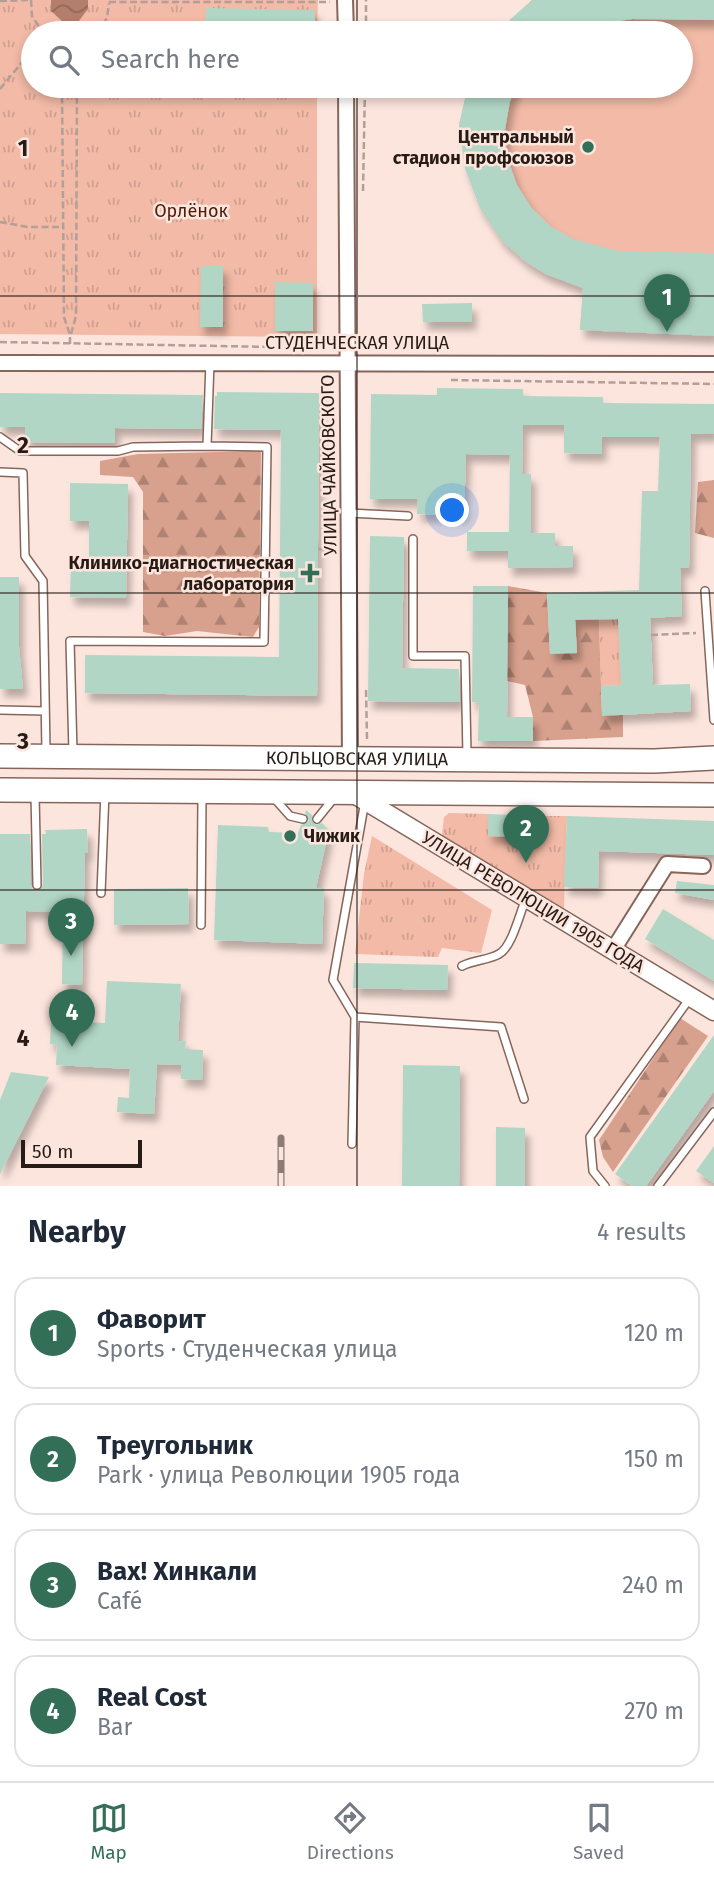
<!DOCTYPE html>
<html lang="en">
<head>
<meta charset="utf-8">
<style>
  :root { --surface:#fff; --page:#f6f6f7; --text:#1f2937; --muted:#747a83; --line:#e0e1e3; --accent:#336e57 }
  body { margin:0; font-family:"Fira Sans",sans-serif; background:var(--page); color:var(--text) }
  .scale { position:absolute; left:21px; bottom:18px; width:121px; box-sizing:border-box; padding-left:7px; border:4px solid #271b16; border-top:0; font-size:19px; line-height:24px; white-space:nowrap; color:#271b16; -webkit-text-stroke:5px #fce5dd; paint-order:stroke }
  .you { position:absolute; left:453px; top:511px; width:24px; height:24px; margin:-18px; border:5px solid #fff; border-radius:50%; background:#1a73e8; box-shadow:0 0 0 10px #1a73e833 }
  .badge { display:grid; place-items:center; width:46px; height:46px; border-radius:50%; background:var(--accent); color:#fff; font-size:23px; font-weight:700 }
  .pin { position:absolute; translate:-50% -58px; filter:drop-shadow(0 2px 4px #0008) }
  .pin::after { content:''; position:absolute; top:37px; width:24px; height:21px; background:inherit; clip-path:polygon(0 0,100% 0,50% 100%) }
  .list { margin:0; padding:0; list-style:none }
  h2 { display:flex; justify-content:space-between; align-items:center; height:91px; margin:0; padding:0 28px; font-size:30px }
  h2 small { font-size:23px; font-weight:400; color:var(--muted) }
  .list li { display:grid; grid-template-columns:46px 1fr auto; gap:21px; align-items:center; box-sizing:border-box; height:112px; margin:0 14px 14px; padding:0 14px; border:2px solid var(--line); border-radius:21px }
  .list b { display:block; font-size:26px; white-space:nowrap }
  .list p { margin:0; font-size:23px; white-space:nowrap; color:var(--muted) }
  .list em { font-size:23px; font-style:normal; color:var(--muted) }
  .icon { flex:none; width:38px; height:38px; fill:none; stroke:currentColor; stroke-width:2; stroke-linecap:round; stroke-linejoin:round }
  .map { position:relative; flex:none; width:714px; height:1186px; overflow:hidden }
  .search { position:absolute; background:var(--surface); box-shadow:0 4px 10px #0003; left:21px; right:21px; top:21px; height:77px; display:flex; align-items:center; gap:18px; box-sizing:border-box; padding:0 24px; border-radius:38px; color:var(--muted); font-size:26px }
  .sheet { height:595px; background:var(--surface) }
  nav { display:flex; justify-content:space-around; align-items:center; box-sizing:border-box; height:98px; border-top:2px solid var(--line); background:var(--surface); font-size:19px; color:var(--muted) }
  nav a { display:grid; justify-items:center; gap:4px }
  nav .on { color:var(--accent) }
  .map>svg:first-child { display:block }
</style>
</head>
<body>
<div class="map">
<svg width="714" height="1186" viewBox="0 0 714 1186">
  <defs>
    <pattern id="grass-tufts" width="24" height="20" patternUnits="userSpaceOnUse" patternTransform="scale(1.75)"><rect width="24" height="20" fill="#f2baa7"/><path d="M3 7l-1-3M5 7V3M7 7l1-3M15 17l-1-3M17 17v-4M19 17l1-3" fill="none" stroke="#d09f8f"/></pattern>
    <pattern id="forest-firs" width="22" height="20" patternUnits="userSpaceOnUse" patternTransform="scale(1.75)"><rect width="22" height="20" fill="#d8a18e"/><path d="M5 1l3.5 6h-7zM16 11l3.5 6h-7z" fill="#af8273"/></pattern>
    <pattern id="water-waves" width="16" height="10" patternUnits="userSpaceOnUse" patternTransform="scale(1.75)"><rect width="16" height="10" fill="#b37f6c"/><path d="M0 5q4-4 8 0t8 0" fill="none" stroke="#926758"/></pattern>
    <filter id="shadow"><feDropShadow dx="4.5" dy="8" stdDeviation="3.5" flood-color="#0004"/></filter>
  </defs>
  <rect width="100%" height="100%" fill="#fce5dd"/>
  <!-- grass -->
  <path fill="url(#grass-tufts)" d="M0 0H318L317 33H33V86H317V337L0 334Z
    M630 618 633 685 601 686 599 619Z
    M449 813 488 814V836L533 837 534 816H567L564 908 446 840 442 834 444 817Z
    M372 836 492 910 481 953 442 948 438 957 355 954 364 874Z"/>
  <!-- forest -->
  <path fill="url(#forest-firs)" d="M261 451 259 627 253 637 197 631 165 636 143 632V492L133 477 100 475V461L138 454Z
    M714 480V538L695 533 698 482Z
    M508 586 547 593 550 653H577L574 592H598L602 715H623V737L533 741V717L525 685 507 681Z
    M680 1018 708 1036 613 1172 603 1157 599 1140Z"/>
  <!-- garden -->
  <path fill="#f2baa7" d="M532 0H714V336L580 330 583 288 546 273 526 262 501 240 480 208 459 125 468 86H681V33H497Z"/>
  <!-- water -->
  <path fill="url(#water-waves)" d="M51 0H88V9L78 22H63L51 11Z"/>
  <!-- building -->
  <path fill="#b1d6c5" filter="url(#shadow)" d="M532 0H714V20L632 19 580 27 569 33H495Z
    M206 8 315 10V33H205Z
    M468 86H517L510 101 505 129 507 157 517 185 531 207 550 226 573 239 618 251 714 253V336L580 330 583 288 546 274 526 262 501 240 480 208 465 169 459 125Z
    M201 266H223V327H200Z
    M275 282 313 283V331H275Z
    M472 303V322H423L422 304Z
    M437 388 523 389V396L603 397V403L714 404V434H691L689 568H680L682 616 650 618 653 685 690 684 691 711 602 716 601 686 621 685 618 619 575 620 577 653 550 654 547 593 639 590 642 491H658L660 437H602V454L564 453V425H523L522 474H531V533H555V546H573V567L508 568V551H467V532H509L510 455 466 454 464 515 417 514 418 499H370L371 394 437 395Z
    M217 392 319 393 317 696 85 693V655L279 657 281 430 214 429 215 396H217Z
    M0 393 203 395 201 429 115 428V443L25 442V427H0Z
    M70 483 128 484 126 598 70 597 71 562H89V521H70Z
    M370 536 404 537 402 668 459 669 460 702 368 701Z
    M0 577H19V647L23 689H0Z
    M473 586H508L507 717H533V741H478L479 703 472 702Z
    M306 810 312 815 313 823 317 825 322 823 329 830 316 888H324L322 944 214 940 218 825 268 827 269 832 298 833 301 825 309 821 305 813Z
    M488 814 534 816 533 837 488 836Z
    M567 816 714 821V855L599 851 598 888 564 887Z
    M87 829 88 853H85L82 985 62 984 63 912 26 911 25 944H0V834H30L31 885 33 890 38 891 43 885 42 834H46L45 830Z
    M677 881 714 885V900L675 893Z
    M188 888 189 924 114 925V889Z
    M663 909 714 940V981L645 939Z
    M354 963 448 965 447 990 353 988Z
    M107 981 181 984 178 1041H186L185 1049 203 1050 202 1080 181 1079V1065L157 1064 154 1114 117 1112 118 1097 129 1098 130 1069 56 1065 57 1045 50 1044 51 1020 105 1023Z
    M714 1035V1091L646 1186H632L615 1174Z
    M403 1065 460 1066 459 1186H402Z
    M11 1072 49 1077 0 1174V1100Z
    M496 1127 525 1128V1186H496Z
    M714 1146V1183L696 1171Z"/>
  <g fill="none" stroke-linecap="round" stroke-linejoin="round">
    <defs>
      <path id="service" d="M0 437 20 451H118L133 447 207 446
        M0 472 23 473 25 556 43 581 46 751
        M349 513 408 516
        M413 539V656H465L467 756
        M705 591 714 720
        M0 710 45 711
        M73 752 70 641 264 642 267 447 207 446 210 362
        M35 795 37 885
        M274 798 290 816 303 819
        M317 819 334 798
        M101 893 105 792
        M201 925 202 796
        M462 966C474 960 489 960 499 954 512 947 520 913 526 898
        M355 1017 501 1027 524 1099
        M352 1144 355 1017 333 980 365 801
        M605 1186 593 1171 590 1137 690 998
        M658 1186 714 1112"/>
      <path id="minor" d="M345 0 346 33
        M346 86 350 760
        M0 363 714 364
        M613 950 667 864 703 866"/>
      <path id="tertiary" d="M351 792 714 1011"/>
      <g id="primary">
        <path id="s1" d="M0 756 655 761 714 758"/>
        <path d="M0 790 714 795"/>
      </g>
    </defs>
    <!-- service casing -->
    <use href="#service" stroke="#86665b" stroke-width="10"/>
    <!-- minor casing -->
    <use href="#minor" stroke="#86665b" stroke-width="18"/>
    <!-- tertiary casing -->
    <use href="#tertiary" stroke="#86665b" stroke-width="21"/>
    <!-- primary casing -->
    <use href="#primary" stroke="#86665b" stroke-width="26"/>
    <!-- path -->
    <path stroke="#b29f98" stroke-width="2.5" stroke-dasharray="7 3.5" stroke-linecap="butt" d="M31 0 32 16 43 33
      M0 1 31 0
      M109 2H330
      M97 33 107 18 109 3
      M366 33V0
      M62 86 64 317 70 335V344
      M0 89 33 49
      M363 191 365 86
      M0 222 28 227H63
      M71 334 76 316 77 86
      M0 342 273 347
      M451 380 714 384
      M318 549H336
      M651 635 696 633
      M366 690 367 739"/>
    <!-- service -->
    <use href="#service" stroke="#fff" stroke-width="7"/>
    <!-- minor -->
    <use href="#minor" stroke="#fff" stroke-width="14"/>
    <!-- tertiary -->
    <use href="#tertiary" stroke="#fff" stroke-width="18"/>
    <!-- primary -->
    <use href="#primary" stroke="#fff" stroke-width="23"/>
    <defs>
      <path id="rail" d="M281 1186V1138"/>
    </defs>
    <!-- rail casing -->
    <use href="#rail" stroke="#8c7b74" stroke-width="7"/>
    <!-- rail -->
    <use href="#rail" stroke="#fce5dd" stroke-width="4.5" stroke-dasharray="13" stroke-linecap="butt"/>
  </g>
  <!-- grid -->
  <path fill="none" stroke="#271b16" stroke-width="2" stroke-opacity="0.55" d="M357 0V33M357 86V1186M0 296H714M0 593H714M0 890H714"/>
  <!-- markers -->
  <g fill="#336e57" stroke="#fce5dd" stroke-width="2.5">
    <circle cx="588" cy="147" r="7"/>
    <path d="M306.5 562.5h7v7h7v7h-7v7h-7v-7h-7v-7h7z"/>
    <circle cx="290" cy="836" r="7"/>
  </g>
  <g text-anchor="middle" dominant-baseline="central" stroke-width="5" stroke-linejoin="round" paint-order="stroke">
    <!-- poi labels -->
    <g font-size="18" font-weight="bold" fill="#271b16" stroke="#fce5dd" text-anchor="end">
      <text x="574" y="137">Центральный<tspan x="574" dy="21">стадион профсоюзов</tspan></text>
      <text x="294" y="563">Клинико-диагностическая<tspan x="294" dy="21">лаборатория</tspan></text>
      <text x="304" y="836" text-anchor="start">Чижик</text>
    </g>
    <!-- park labels -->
    <g font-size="18" fill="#4e1c09" stroke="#fce5dd">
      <text x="191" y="211">Орлёнок</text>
    </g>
    <!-- street labels -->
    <g font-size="18" fill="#271b16" stroke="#fce5dd">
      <text x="357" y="343">СТУДЕНЧЕСКАЯ УЛИЦА</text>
      <text transform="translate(329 465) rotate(-91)">УЛИЦА ЧАЙКОВСКОГО</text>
      <text stroke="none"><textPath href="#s1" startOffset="357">КОЛЬЦОВСКАЯ УЛИЦА</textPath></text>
      <text transform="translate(533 902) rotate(31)">УЛИЦА РЕВОЛЮЦИИ 1905 ГОДА</text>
    </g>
  </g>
  <g font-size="23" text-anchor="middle" font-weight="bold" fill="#271b16" stroke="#fce5dd" stroke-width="5" stroke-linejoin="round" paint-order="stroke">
    <text x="23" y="156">1</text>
    <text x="23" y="453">2</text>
    <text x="23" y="749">3</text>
    <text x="23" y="1046">4</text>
  </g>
</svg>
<div class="scale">50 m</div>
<div class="you"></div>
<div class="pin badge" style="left:667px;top:332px">1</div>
<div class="pin badge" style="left:526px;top:863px">2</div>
<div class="pin badge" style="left:71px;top:956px">3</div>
<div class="pin badge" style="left:72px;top:1047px">4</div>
<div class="search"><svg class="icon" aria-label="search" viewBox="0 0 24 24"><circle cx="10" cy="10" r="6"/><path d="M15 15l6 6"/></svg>Search here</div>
</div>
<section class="sheet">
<h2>Nearby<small>4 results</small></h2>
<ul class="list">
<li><span class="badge">1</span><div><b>Фаворит</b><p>Sports · Студенческая улица</p></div><em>120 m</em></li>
<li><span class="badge">2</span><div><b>Треугольник</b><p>Park · улица Революции 1905 года</p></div><em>150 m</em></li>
<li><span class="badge">3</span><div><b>Вах! Хинкали</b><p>Café</p></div><em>240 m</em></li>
<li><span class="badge">4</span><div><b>Real Cost</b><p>Bar</p></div><em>270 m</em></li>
</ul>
</section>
<nav>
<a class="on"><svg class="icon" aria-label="map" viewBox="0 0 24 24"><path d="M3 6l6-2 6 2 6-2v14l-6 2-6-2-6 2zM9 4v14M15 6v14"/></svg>Map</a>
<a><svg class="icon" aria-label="directions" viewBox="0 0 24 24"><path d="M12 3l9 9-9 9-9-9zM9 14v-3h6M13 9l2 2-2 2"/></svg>Directions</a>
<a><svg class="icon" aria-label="saved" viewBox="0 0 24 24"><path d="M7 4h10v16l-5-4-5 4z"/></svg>Saved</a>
</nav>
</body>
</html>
